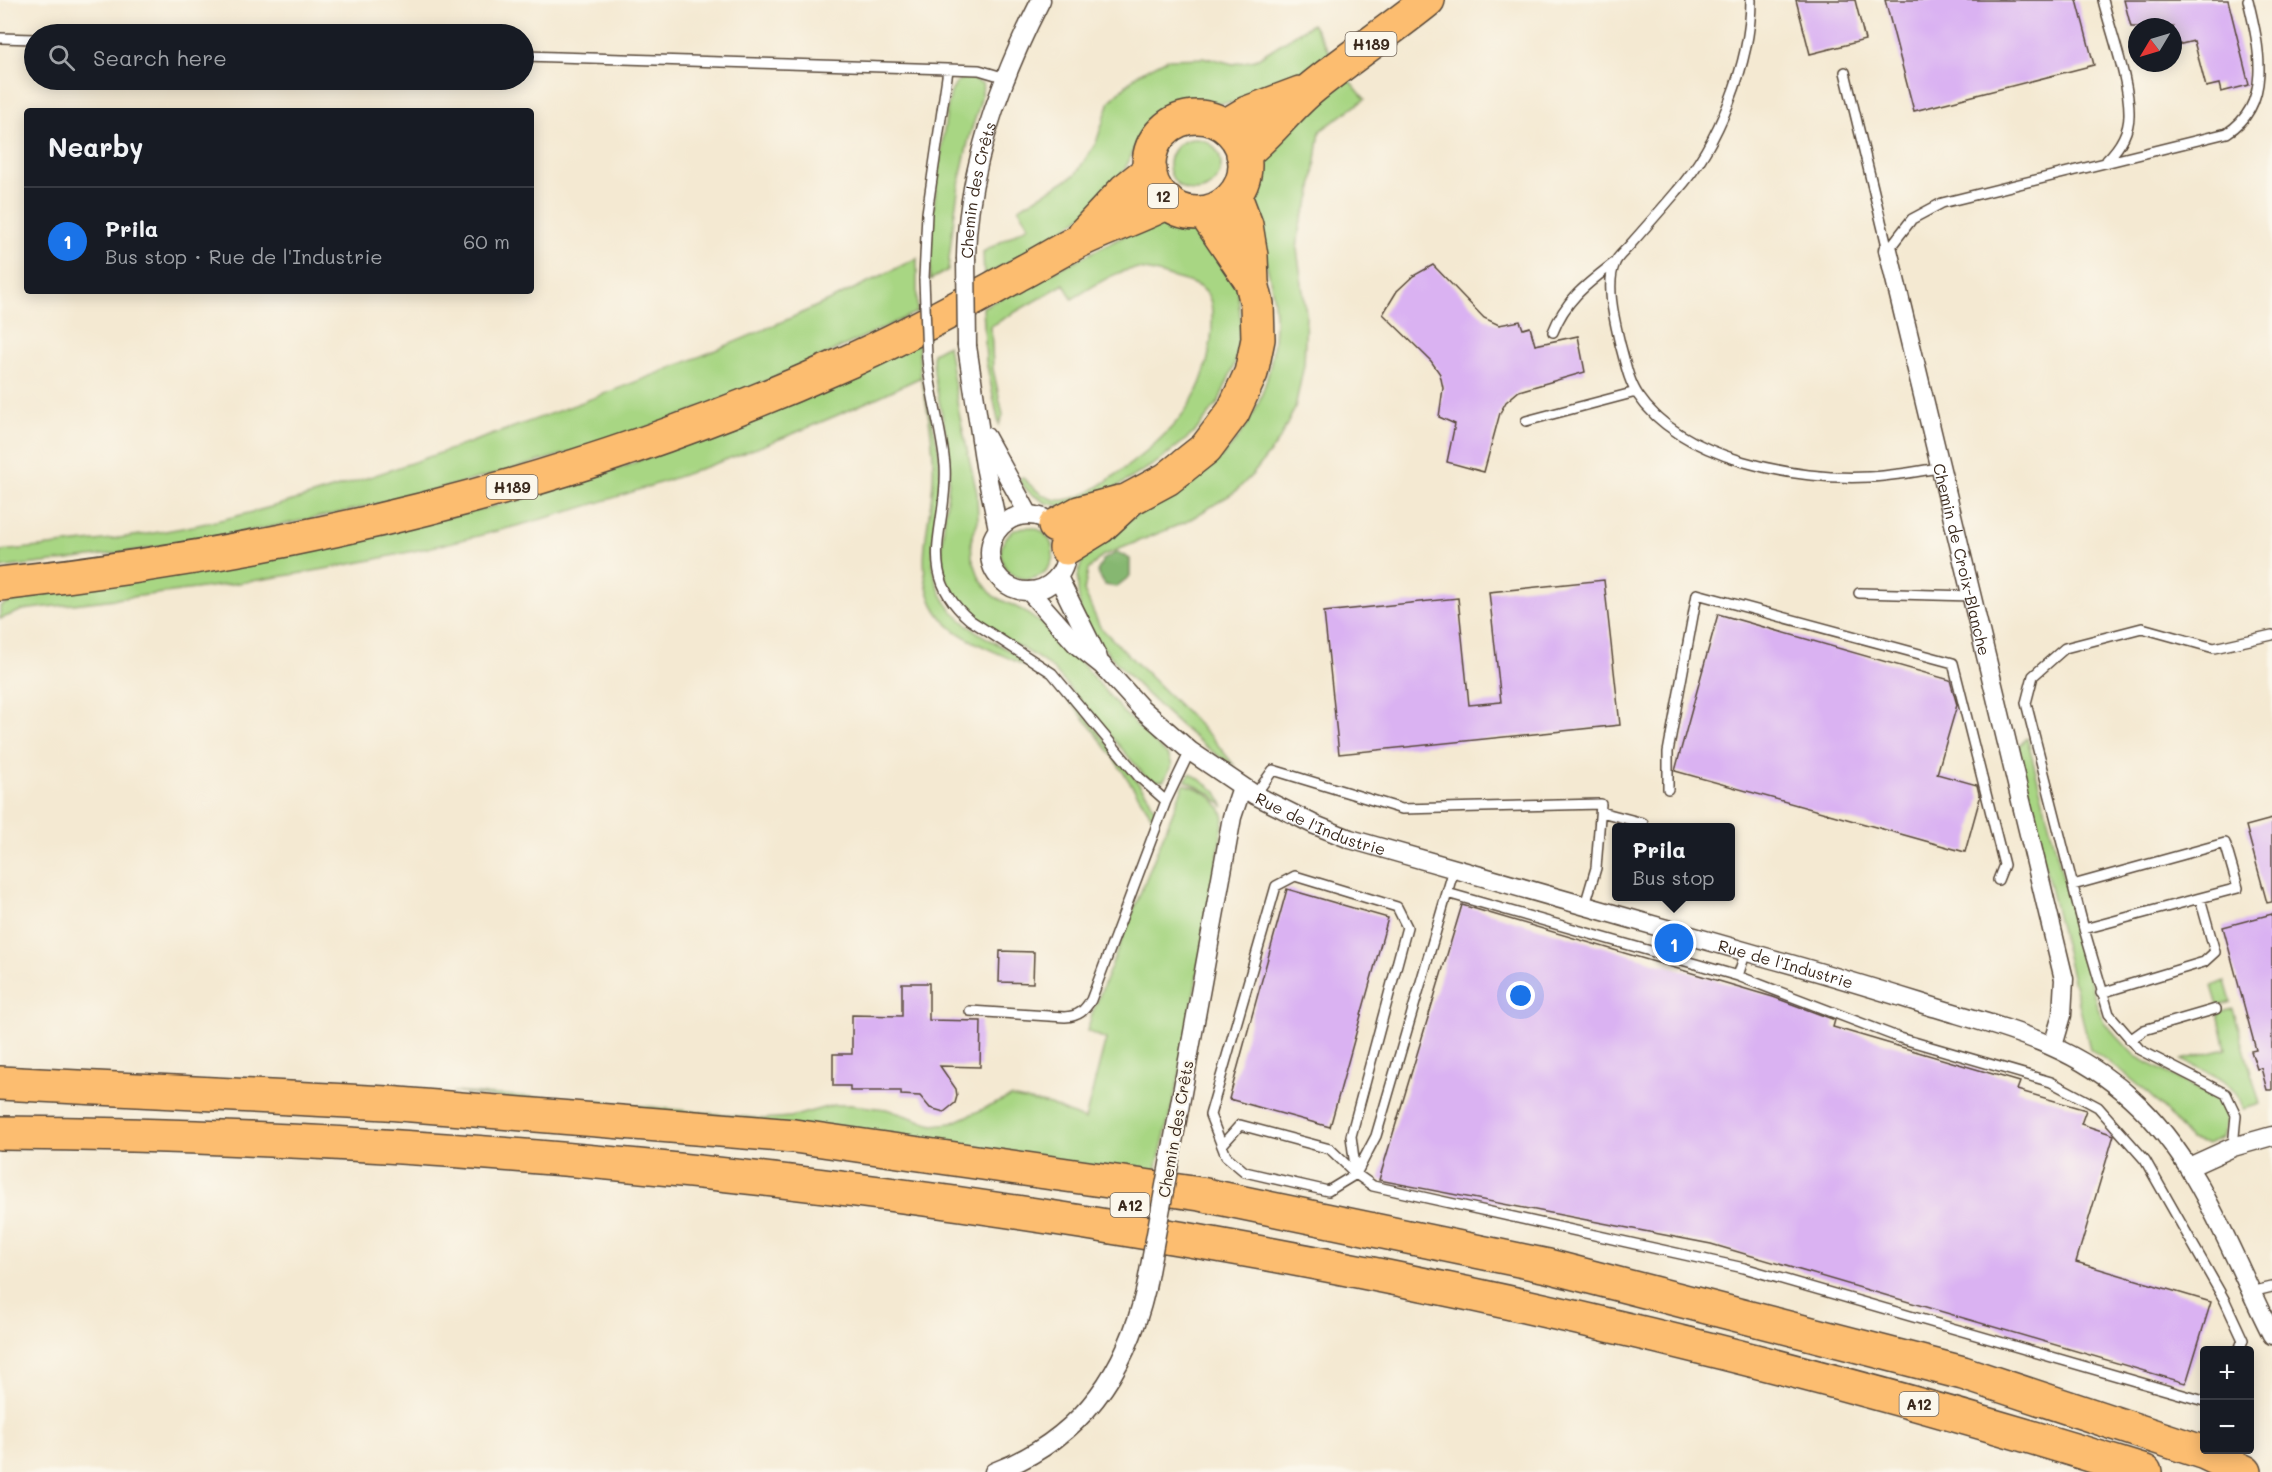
<!DOCTYPE html>
<html lang="en">
<head>
<meta charset="utf-8">
<style>
  :root { --surface:#171b24; --page:#20242c; --text:#f1f3f6; --muted:#9ea1a6; --line:#363941; --accent:#1a73e8 }
  body { margin:0; font-family:Mali,sans-serif; background:var(--page); color:var(--text) }
  .controls { position:absolute; right:18px; bottom:18px; display:grid; overflow:hidden; border-radius:6px; box-shadow:0 3px 15px #0003 }
  .controls button { width:54px; height:54px; display:grid; place-items:center; padding:0; border:0; border-bottom:2px solid var(--line); background:var(--surface); color:var(--text); font:30px sans-serif }
  .compass { position:absolute; left:2128px; top:18px; width:54px; height:54px; border-radius:50%; background:var(--surface); box-shadow:0 3px 15px #0003; rotate:232deg }
  .you { position:absolute; left:1521px; top:996px; width:21px; height:21px; margin:-15px; border:4px solid #fff; border-radius:50%; background:#1a73e8; box-shadow:0 0 0 9px #1a73e833 }
  .badge { display:grid; place-items:center; width:39px; height:39px; border-radius:50%; background:var(--accent); color:#fff; font-size:20px; font-weight:700 }
  .pin { position:absolute; translate:-50% -50%; border:3px solid #fff; box-shadow:0 2px 6px #0006 }
  .popup { position:absolute; left:1612px; top:823px; width:123px; height:78px; box-sizing:border-box; display:grid; place-content:center; border-radius:6px; background:var(--surface); filter:drop-shadow(0 2px 4px #0005); font-size:20px; white-space:nowrap; color:var(--muted) }
  .popup b { font-size:22px; color:var(--text) }
  .popup::after { content:''; position:absolute; left:50%; top:100%; margin-left:-12px; border:12px solid transparent; border-top-color:var(--surface) }
  .list { margin:0; padding:0; list-style:none }
  h2 { display:flex; justify-content:space-between; align-items:center; height:78px; margin:0; padding:0 24px; font-size:26px }
  h2 small { font-size:20px; font-weight:400; color:var(--muted) }
  .list li { display:grid; grid-template-columns:39px 1fr auto; gap:18px; align-items:center; box-sizing:border-box; height:108px; padding:0 24px; border-top:2px solid var(--line) }
  .list b { display:block; font-size:22px; white-space:nowrap }
  .list p { margin:0; font-size:20px; white-space:nowrap; color:var(--muted) }
  .list em { font-size:20px; font-style:normal; color:var(--muted) }
  .icon { flex:none; width:33px; height:33px; fill:none; stroke:currentColor; stroke-width:2; stroke-linecap:round; stroke-linejoin:round }
  .map { position:relative; flex:none; width:2272px; height:1472px; overflow:hidden }
  .search { position:absolute; background:var(--surface); box-shadow:0 3px 15px #0003; left:24px; top:24px; width:510px; height:66px; display:flex; align-items:center; gap:15px; box-sizing:border-box; padding:0 21px; border-radius:33px; color:var(--muted); font-size:22px }
  .panel { position:absolute; background:var(--surface); box-shadow:0 3px 15px #0003; left:24px; top:108px; width:510px; height:186px; border-radius:6px }
  .map>svg:first-child { display:block }
</style>
</head>
<body>
<div class="map">
<svg width="2272" height="1472" viewBox="0 0 2272 1472">
  <rect width="100%" height="100%" fill="#fbf7ec"/>
  <filter id="ink" filterUnits="userSpaceOnUse"><feTurbulence type="fractalNoise" baseFrequency=".0167" numOctaves="2"/><feDisplacementMap in="SourceGraphic" scale="12" xChannelSelector="R" yChannelSelector="G"/><feConvolveMatrix kernelMatrix="1 2 1 2 8 2 1 2 1" color-interpolation-filters="sRGB"/></filter>
  <filter id="wash" filterUnits="userSpaceOnUse"><feTurbulence type="fractalNoise" baseFrequency=".008" numOctaves="4" result="noise"/><feDisplacementMap in="SourceGraphic" scale="24" xChannelSelector="R" yChannelSelector="G"/><feGaussianBlur stdDeviation="1.35" result="paint"/><feColorMatrix in="noise" values="0 0 0 0 0 0 0 0 0 0 0 0 0 0 0 0 0 1.4 0 .05"/><feComposite in="paint" operator="in"/></filter>
  <g filter="url(#wash)">
    <rect width="100%" height="100%" fill="#f4e9d2"/>
    <!-- green -->
    <path fill="#a8d683" stroke="#728050" stroke-width="1.5" d="M1312 24 1331 54C1304 72 1275 94 1243 101 1212 108 1186 93 1159 113 1135 131 1134 160 1117 182 1088 221 1025 252 984 277L983 252 1029 226 1019 208 1075 175 1096 143 1110 101 1138 74 1167 59 1210 58 1233 64 1255 60Z
      M966 76 983 84C982 106 971 125 967 147 957 187 952 228 948 270L930 280 932 219 947 110 951 92 957 82Z
      M1348 79 1365 99 1320 131 1311 196 1300 224 1297 249 1306 313 1304 365 1295 408 1278 442 1253 474 1235 492 1186 522 1102 556 1088 570 1084 591 1100 627 1213 739 1234 765C1205 754 1082 639 1080 609 1079 599 1077 589 1078 578 1081 531 1151 512 1185 488 1214 468 1244 437 1258 404 1269 378 1275 348 1275 319 1275 260 1232 199 1273 144 1293 117 1321 99 1348 79Z
      M1169 165a26 26 0 1 1 52 0a26 26 0 1 1-52 0Z
      M1176 223 1200 233 1236 281 1241 321 1235 363 1218 403 1194 433 1159 461 1115 488 1067 507 1046 503 1030 493 1018 480 1022 477C1033 488 1047 502 1064 500 1085 498 1104 483 1121 471 1174 432 1209 397 1212 327 1213 294 1209 287 1178 279 1164 275 1147 268 1133 269 1112 272 1090 289 1072 299L1064 284 991 326 993 369 1003 415 999 425 986 361 983 307 1148 224Z
      M917 258V312C819 358 719 405 616 438 415 502 209 546 0 568V551C69 544 139 538 207 523 302 502 394 469 486 437 633 385 778 329 917 258Z
      M918 340C919 352 919 365 921 377 927 409 941 441 940 475 940 517 922 556 942 596 963 636 1015 647 1047 675 1085 709 1115 755 1147 794L1156 812 1155 821C1125 775 1084 707 1040 675 1002 648 944 644 929 594 917 557 931 519 933 481 935 447 928 410 921 377 732 468 531 531 325 569 225 587 124 598 23 610L0 619V606L22 597 316 549 523 499 626 466Z
      M948 345 959 413 977 493 978 521 971 541 972 557 980 579 993 596 1022 610 1058 636 1124 713 1169 757 1172 765 1164 780 1154 781 1145 776 1054 670C1027 646 989 636 964 609 922 564 954 510 949 456 946 421 933 389 933 353Z
      M1001 553a26 26 0 1 1 52 0a26 26 0 1 1-52 0Z
      M2027 738 2085 963 2097 1006 2104 1022 2135 1056 2214 1098C2229 1110 2228 1121 2222 1137L2207 1144 2190 1140C2161 1101 2130 1076 2090 1049L2016 749Z
      M1191 773 1217 792 1224 807 1211 794 1185 780Z
      M1184 784C1203 789 1220 799 1224 819L1181 1069 1153 1183 453 1092 595 1101 762 1119 791 1117 834 1105H851L886 1109 933 1125 952 1123 1010 1097 1050 1105 1085 1120 1106 1039 1087 1031 1092 1014Z
      M2225 981 2231 1002 2218 1006 2212 986Z
      M2233 1009 2260 1104 2244 1109C2231 1077 2211 1074 2182 1060L2226 1049 2218 1013Z"/>
    <!-- forest -->
    <path fill="#86b771" stroke="#607048" stroke-width="1.5" d="M1117 552 1130 559V576L1116 587 1105 585 1097 572 1103 560Z"/>
    <g id="blocks">
      <!-- building -->
      <path fill="#dab2f2" d="M1796 0H1855L1865 40 1810 54Z
        M1885 0H2077L2094 65 1914 111Z
        M2124 0H2228L2249 85 2221 92 2219 84 2206 87 2194 41 2173 46V27H2131Z
        M1433 265 1484 318 1499 325 1520 321 1523 329 1530 327 1535 345 1578 336 1585 372 1519 391 1506 402 1500 413 1484 472 1447 462 1455 424 1439 417 1443 388 1440 374 1431 361 1383 314 1397 291 1413 276Z
        M1604 580 1620 725 1339 754 1324 612 1458 598 1469 705 1501 702 1489 592Z
        M1718 614 1950 680 1957 705 1937 774 1977 785 1980 798 1965 852 1675 771Z
        M2272 819V902L2267 903 2246 826Z
        M1287 889 1388 918 1330 1127 1229 1099Z
        M1462 905 1773 997 1835 1020 1833 1027 2020 1082 2017 1090 2086 1110 2081 1124 2114 1135 2076 1262 2211 1302 2187 1380 2185 1383 1711 1244 1379 1180Z
        M2272 914V1090H2267L2261 1068 2257 1069 2251 1051 2256 1050 2223 927Z
        M1000 951 1034 952 1033 983 999 982Z
        M902 983H929V1020L981 1021 980 1067 940 1066 956 1089 957 1096 955 1103 944 1112 930 1108 920 1096 901 1095V1091H850V1086H833V1054H852V1015L902 1016Z"/>
    </g>
  </g>
  <g filter="url(#ink)">
    <use href="#blocks" fill-opacity="0" stroke="#574739" stroke-width="1.5"/>
    <g fill="none" stroke-linecap="round" stroke-linejoin="round">
      <defs>
        <path id="lane" d="M1751 0C1751 62 1718 145 1677 191 1661 210 1645 228 1629 246 1625 251 1617 257 1615 263 1605 284 1615 322 1620 344 1625 361 1628 380 1638 395 1681 459 1797 481 1869 477 1893 476 1917 471 1941 468
          M2103 0C2111 33 2130 83 2129 115 2129 133 2119 148 2107 160
          M0 38 34 39
          M524 56 979 70 1006 78
          M1845 72 1888 250
          M1888 250 1912 219 1942 203 2227 133C2272 105 2260 49 2248 0
          M924 279 927 213 948 70
          M1553 332C1566 299 1587 284 1614 263
          M927 358C930 395 942 430 945 466 949 527 913 571 970 620L1052 673 1139 777 1166 801
          M1526 421 1636 392
          M1859 593 1972 596
          M1668 789V752L1697 594 1953 663 2004 865 1998 880
          M1255 795 1273 770 1402 809 1601 804 1596 868 1585 905
          M1601 812 1643 823
          M1454 869 1376 1136 1356 1174 1373 1186 1744 1268 2204 1401
          M1295 876 1397 907 1407 927 1351 1136 1356 1174 1328 1191 1245 1172 1226 1156 1210 1115 1276 886Z
          M2073 885 2225 843 2238 888 2200 898
          M1447 893 1738 976
          M2084 929 2200 898 2215 952 2204 962 2101 993
          M1746 951 1738 976 1900 1038 2051 1082 2098 1107 2145 1160 2225 1301 2243 1340 2239 1350
          M970 1011 1065 1017C1079 1016 1084 1011 1091 1000L1166 801 1190 751
          M2130 1040 2144 1030 2216 1009
          M1222 1145 1240 1125 1330 1149 1356 1174
          M2233 1147 2236 1115 2226 1094 2140 1050 2109 1014 2084 929 2026 703 2033 676 2065 648 2142 628 2214 648 2272 635
          M2251 1292 2272 1287"/>
        <g id="street">
          <path id="s1" d="M1888 250 2064 979 2062 1015 2053 1046"/>
          <path id="s2" d="M966 258C967 170 1001 78 1041 0"/>
          <path d="M967 346 985 466 998 529"/>
          <path d="M986 437 1029 515"/>
          <circle cx="1028" cy="553" r="38"/>
          <path d="M1058 577 1098 658"/>
          <path id="s3" d="M1029 591 1077 645 1102 665 1141 708 1190 751 1255 795 1315 825 1350 839C1491 879 1632 919 1772 959 1828 974 1882 991 1937 1008 2010 1030 2074 1045 2131 1098 2201 1161 2230 1253 2272 1335"/>
          <path d="M1172 1148 1232 817 1242 787"/>
          <path d="M2189 1167 2233 1147 2272 1136"/>
          <path d="M994 1472C1080 1440 1126 1374 1146 1288"/>
        </g>
        <path id="highway" d="M1149 165a48 48 0 1 1 96 0a48 48 0 1 1-96 0Z
          M1225 126 1247 113 1300 93
          M1243 154C1269 135 1287 108 1313 87 1350 57 1391 30 1428 0
          M1205 213 1251 281
          M1084 234 1125 190 1150 170
          M1055 526 1079 513 1120 502
          M1066 548 1100 527 1130 499 1167 479 1206 448 1233 412 1251 373 1258 339 1257 304 1252 283 1251 256 1246 225 1235 196
          M0 584C291 552 566 487 834 368 897 341 958 308 1017 275 1037 265 1057 252 1077 242 1107 227 1139 217 1168 202
          M0 1083 387 1103 794 1136 1200 1194 1548 1266 1963 1373 2205 1453 2245 1472
          M0 1133C726 1138 1453 1254 2145 1472"/>
      </defs>
      <!-- lane casing -->
      <use href="#lane" stroke="#574739" stroke-width="12"/>
      <!-- street casing -->
      <use href="#street" stroke="#574739" stroke-width="21"/>
      <!-- highway casing -->
      <use href="#highway" stroke="#574739" stroke-width="36"/>
      <!-- lane -->
      <use href="#lane" stroke="#fff" stroke-width="9"/>
      <!-- street -->
      <use href="#street" stroke="#fff" stroke-width="18"/>
      <!-- highway -->
      <use href="#highway" stroke="#fcbd6f" stroke-width="33"/>
      <defs>
        <path id="lane-bridge" d="M924 279 927 358"/>
        <path id="street-bridge" d="M966 258 967 346
          M1146 1288 1172 1148"/>
      </defs>
      <!-- lane-bridge casing -->
      <use href="#lane-bridge" stroke="#574739" stroke-width="12" stroke-linecap="butt"/>
      <!-- street-bridge casing -->
      <use href="#street-bridge" stroke="#574739" stroke-width="21" stroke-linecap="butt"/>
      <!-- lane-bridge -->
      <use href="#lane-bridge" stroke="#fff" stroke-width="9"/>
      <!-- street-bridge -->
      <use href="#street-bridge" stroke="#fff" stroke-width="18"/>
    </g>
  </g>
  <g text-anchor="middle" dominant-baseline="central" stroke-width="4.5" stroke-linejoin="round" paint-order="stroke">
    <!-- shield labels -->
    <g fill="#fbf7ec" stroke="#75685c" stroke-width="1.5">
      <rect x="1345.5" y="32" width="51" height="24" rx="4.5"/>
      <rect x="1148" y="184" width="30" height="24" rx="4.5"/>
      <rect x="486.5" y="475" width="51" height="24" rx="4.5"/>
      <rect x="1110.5" y="1193" width="39" height="24" rx="4.5"/>
      <rect x="1899.5" y="1392" width="39" height="24" rx="4.5"/>
    </g>
    <g font-size="15" font-weight="bold" fill="#3b2a1e">
      <text x="1371" y="44">H189</text>
      <text x="1163" y="196">12</text>
      <text x="512" y="487">H189</text>
      <text x="1130" y="1205">A12</text>
      <text x="1919" y="1404">A12</text>
    </g>
    <!-- street labels -->
    <g font-size="16" fill="#3b2a1e" stroke="#fbf7ec">
      <text stroke="none"><textPath href="#s2" startOffset="69">Chemin des Crêts</textPath></text>
      <text stroke="none"><textPath href="#s1" startOffset="318">Chemin de Croix-Blanche</textPath></text>
      <text stroke="none"><textPath href="#s3" startOffset="378">Rue de l'Industrie</textPath></text>
      <text stroke="none"><textPath href="#s3" startOffset="864">Rue de l'Industrie</textPath></text>
      <text transform="translate(1175 1129) rotate(-80)">Chemin des Crêts</text>
    </g>
  </g>
</svg>
<div class="controls">
<button>+</button>
<button>−</button>
</div>
<svg class="compass" viewBox="-18 -18 36 36"><path d="M0-13l5 13h-10z" fill="#e53935"/><path d="M0 13l5-13h-10z" fill="#9ea1a6"/></svg>
<div class="you"></div>
<div class="pin badge" style="left:1674px;top:943px">1</div>
<div class="popup"><b>Prila</b>Bus stop</div>
<div class="search"><svg class="icon" aria-label="search" viewBox="0 0 24 24"><circle cx="10" cy="10" r="6"/><path d="M15 15l6 6"/></svg>Search here</div>
<section class="panel">
<h2>Nearby<small></small></h2>
<ul class="list">
<li><span class="badge">1</span><div><b>Prila</b><p>Bus stop · Rue de l'Industrie</p></div><em>60 m</em></li>
</ul>
</section>
</div>
</body>
</html>
